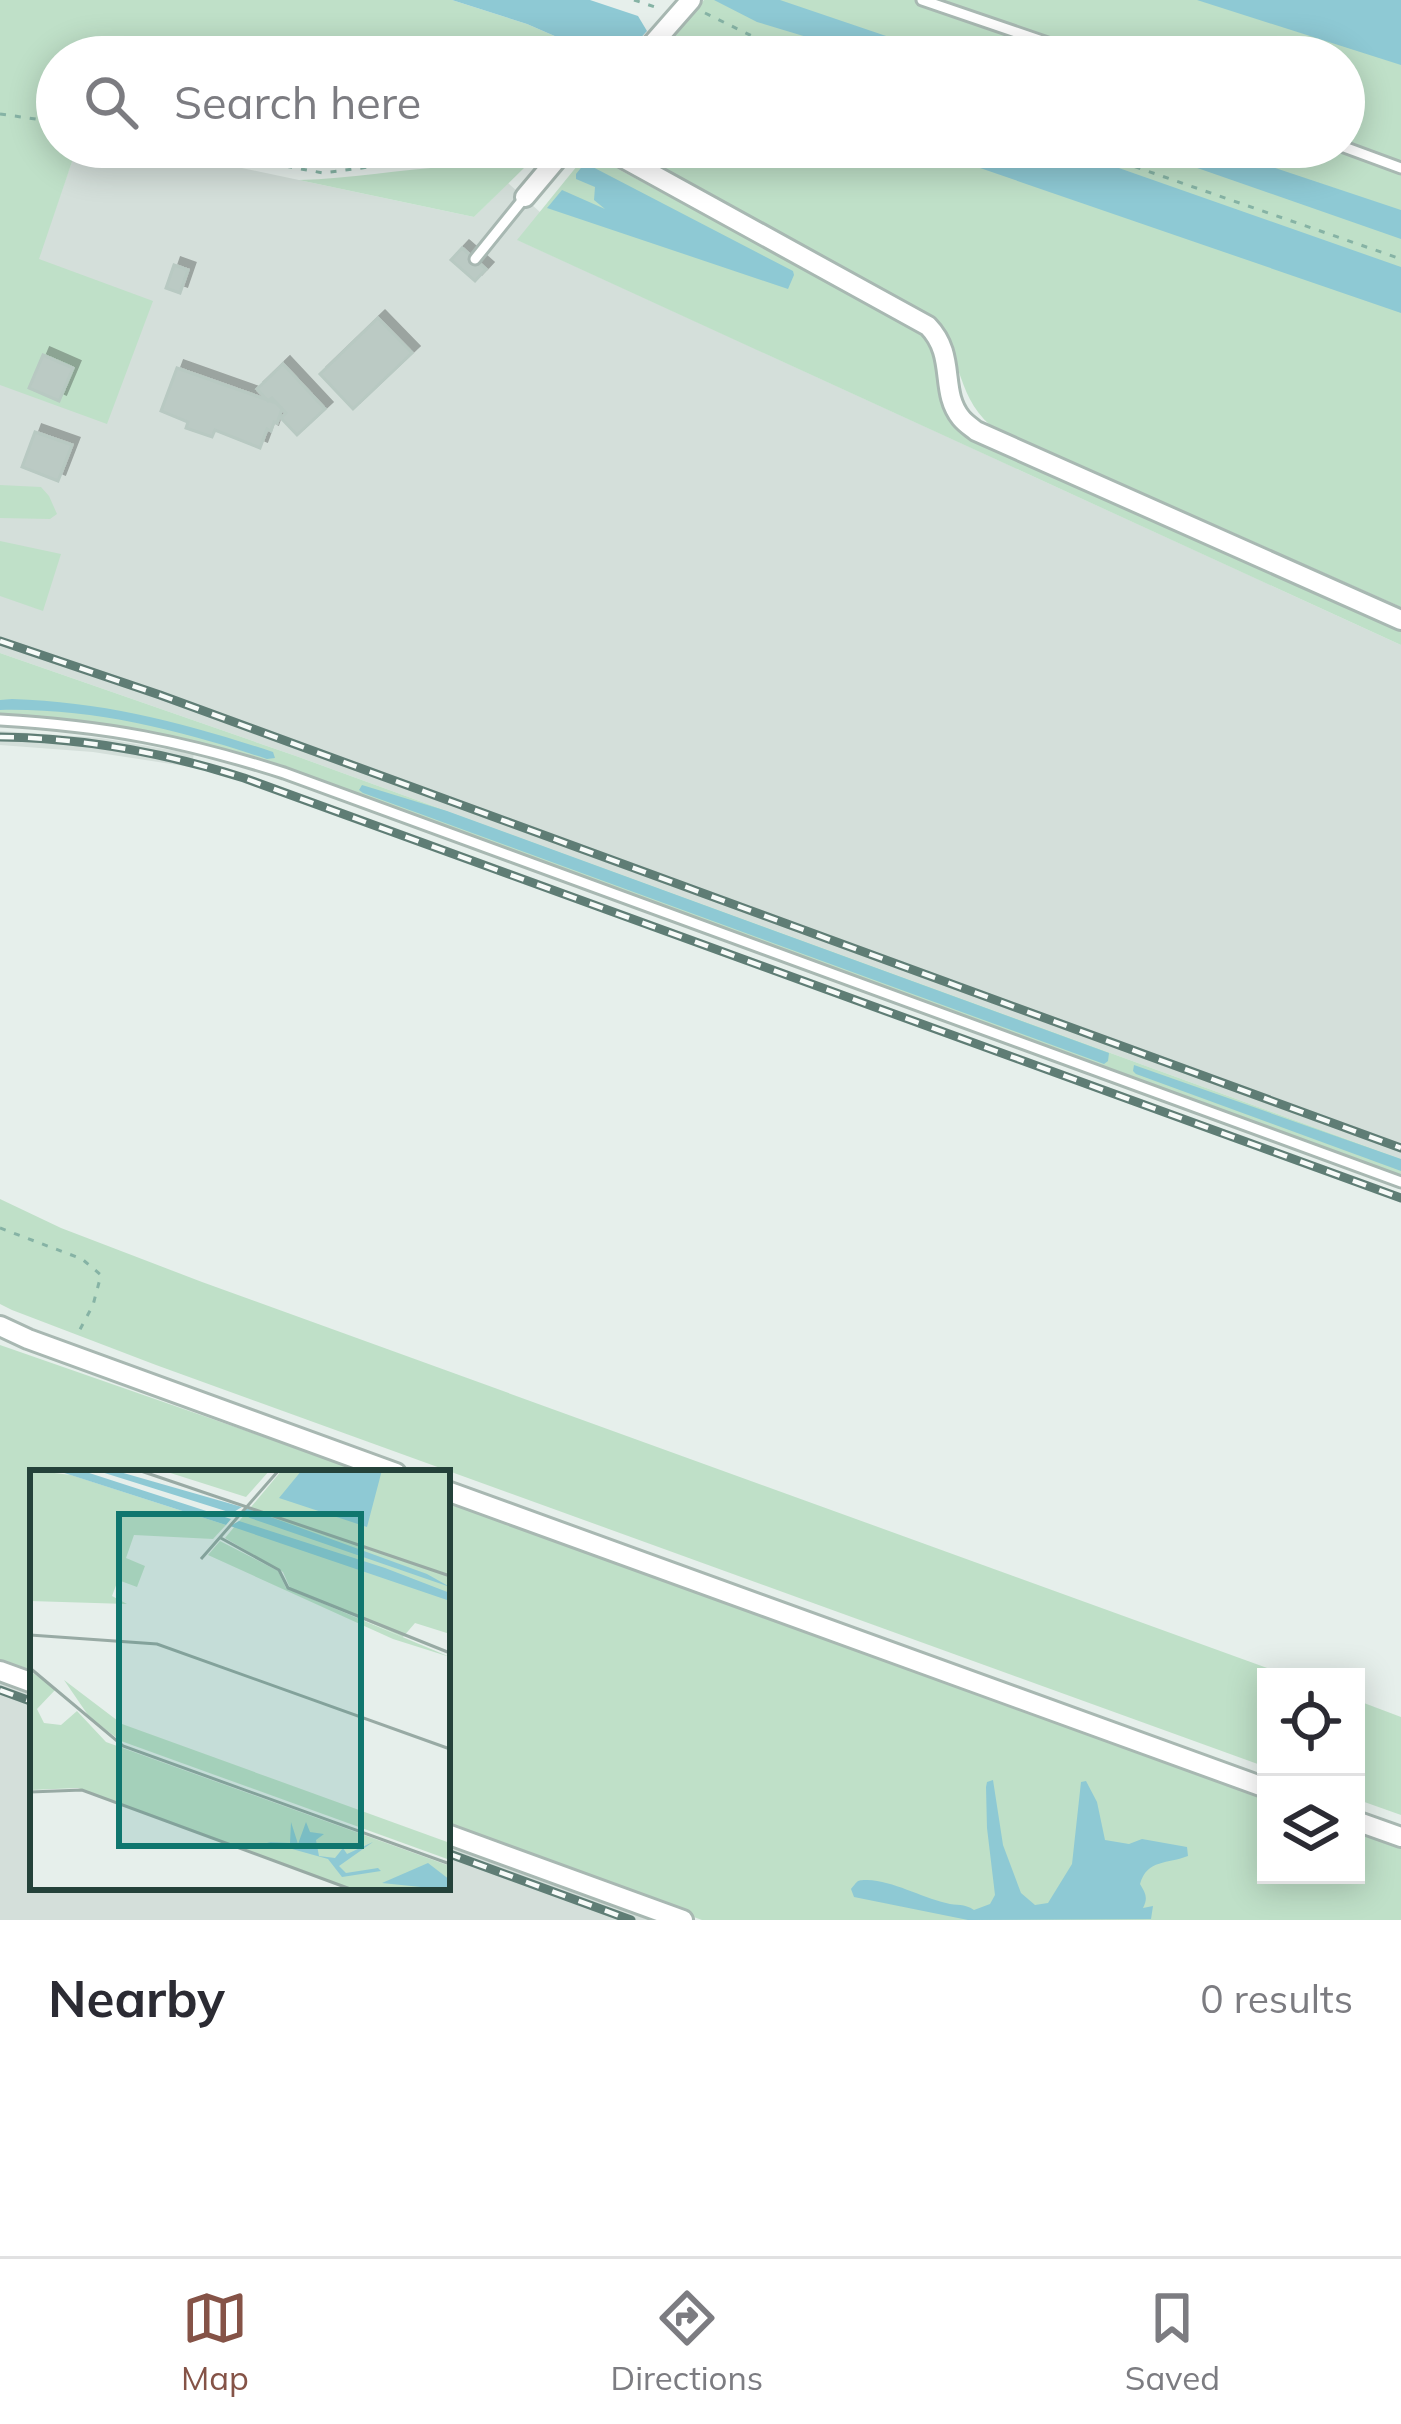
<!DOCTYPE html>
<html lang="en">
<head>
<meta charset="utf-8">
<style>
  :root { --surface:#fff; --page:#f7f7f7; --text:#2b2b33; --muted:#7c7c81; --line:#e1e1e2; --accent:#855347 }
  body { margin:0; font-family:Mulish,sans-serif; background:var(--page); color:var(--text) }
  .controls { position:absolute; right:36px; bottom:36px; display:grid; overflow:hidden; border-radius:0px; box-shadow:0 6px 30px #0003 }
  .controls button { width:108px; height:108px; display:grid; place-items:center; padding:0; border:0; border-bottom:3px solid var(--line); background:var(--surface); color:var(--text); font:60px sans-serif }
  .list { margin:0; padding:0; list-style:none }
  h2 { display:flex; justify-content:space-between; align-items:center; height:156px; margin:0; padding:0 48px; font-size:51px }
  h2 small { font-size:39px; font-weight:400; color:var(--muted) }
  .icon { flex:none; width:66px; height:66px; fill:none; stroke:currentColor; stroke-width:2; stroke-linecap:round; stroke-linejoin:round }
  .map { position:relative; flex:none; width:1401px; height:1920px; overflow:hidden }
  .search { position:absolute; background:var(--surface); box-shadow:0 6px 30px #0003; left:36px; right:36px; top:36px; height:132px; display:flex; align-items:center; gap:30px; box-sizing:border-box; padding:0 42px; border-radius:66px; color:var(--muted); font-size:45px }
  .sheet { height:336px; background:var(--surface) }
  nav { display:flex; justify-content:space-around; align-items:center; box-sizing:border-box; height:168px; border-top:3px solid var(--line); background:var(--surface); font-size:33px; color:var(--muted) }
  nav a { display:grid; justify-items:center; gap:6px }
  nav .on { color:var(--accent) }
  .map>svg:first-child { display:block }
</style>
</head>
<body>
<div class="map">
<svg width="1401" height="1920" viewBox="0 0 1401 1920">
  <defs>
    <filter id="shadow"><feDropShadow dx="7" dy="-7" stdDeviation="0" flood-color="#0004"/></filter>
  </defs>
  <rect width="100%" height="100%" fill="#e6efeb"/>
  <!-- built -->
  <path fill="#d4dfda" d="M77 147H142L474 217 508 183 541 213 518 240 1401 645V1159L296 756 0 653V367Z
    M0 731 101 738 194 754 191 767 93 752 0 745Z
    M0 1679 33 1691V1887H447V1842L662 1920H0Z"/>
  <!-- green -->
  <path fill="#bfe0c8" d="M0 0H452L527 24 603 57H57V147H77L39 259 153 301 107 424 0 385Z
    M704 0H1401V607L991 426C952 392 965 349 925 313L621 147H1344V57H653Z
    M234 147H492L414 150 343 163H317Z
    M594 156 923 333 931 345 957 419 1401 627V645L517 240 577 166 584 159Z
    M450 167H525L474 217 299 180C350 179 399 169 450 167Z
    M0 485 41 487 49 496 57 514 50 519 0 518Z
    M0 541 61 554 43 611 0 596Z
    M0 653 296 756 1401 1159V1176L262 760C175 735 90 719 0 715Z
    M0 1199 61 1228 202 1282 1292 1677H1266V1767L156 1365 12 1310 0 1304Z
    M0 1345 367 1473H33V1677L0 1665Z
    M447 1502 1266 1797V1875H1356V1830L1401 1846V1920H702L447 1827Z
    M1356 1700 1401 1717V1815L1356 1799Z"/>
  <!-- water -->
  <path fill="#8ec9d4" d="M452 0H590L638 16 647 31 623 57H603L527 24Z
    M714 0H780L948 57H873L757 22Z
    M1197 0H1401V65Z
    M919 147H1059L1401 267V313Z
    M1137 147H1212L1401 210V239Z
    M585 163 793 271 794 275 788 289 547 208 562 190 605 209 594 200 595 187 576 179V174Z
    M12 699C105 702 185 723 273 752L275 758 267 759C179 730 93 708 0 710V700Z
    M362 785 447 811 1109 1053 1108 1061 1104 1064 363 793 359 790Z
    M1134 1065 1401 1159V1171L1136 1074 1133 1071Z
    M993 1780 1003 1845 1021 1893 1035 1905 1048 1903 1072 1864 1081 1782 1086 1781 1097 1802 1105 1840 1129 1844 1142 1839 1187 1847 1188 1856C1168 1864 1147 1859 1140 1884 1146 1894 1148 1898 1143 1908L1153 1906 1151 1919 968 1920 854 1897 851 1889C858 1881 856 1880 867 1880 894 1881 920 1897 946 1903 957 1906 964 1903 974 1910L990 1904 995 1895 987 1828 986 1787 987 1782Z"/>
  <!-- building -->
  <path fill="#bbcac4" stroke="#b8c9c2" stroke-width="3" filter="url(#shadow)" d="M462 248 486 269 475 281 451 260Z
    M174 265 188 270 180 293 166 288Z
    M378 318 412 353 353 409 320 374Z
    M43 355 73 368 59 401 29 388Z
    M283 364 325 409 297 435 281 418 286 413 272 398 268 401 257 389Z
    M177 368 276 403 282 409 277 423 274 422 271 431 267 429 260 448 215 430 212 437 186 428 188 422 161 411Z
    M35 432 72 445 58 481 22 467Z"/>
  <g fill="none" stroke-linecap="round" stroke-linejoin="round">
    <defs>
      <path id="service" d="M922 0 1089 57
        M1344 147 1401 168
        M475 259 525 197
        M0 720C105 726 184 741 284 773L1401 1182"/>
      <path id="minor" d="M641 57 691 0
        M603 147 928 326C957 356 939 391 961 418 965 423 971 427 976 431L1401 620
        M525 197 567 147
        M0 1326 28 1339 396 1473
        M447 1491 1266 1788
        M0 1671 33 1683
        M1356 1821 1401 1837
        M447 1834 683 1920"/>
    </defs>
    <!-- service casing -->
    <use href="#service" stroke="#a8b8b2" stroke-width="15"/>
    <!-- minor casing -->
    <use href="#minor" stroke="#a8b8b2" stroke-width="24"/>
    <!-- path -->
    <path stroke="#86b3a5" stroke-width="3" stroke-dasharray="6 9" stroke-linecap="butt" d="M634 0 661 9
      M705 13 758 39 812 57
      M0 114 57 122
      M183 147 323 173 400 163 532 158
      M1078 147 1401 259
      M0 1228 82 1259 101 1275 93 1305 77 1335"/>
    <!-- service -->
    <use href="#service" stroke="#fff" stroke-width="9"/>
    <!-- minor -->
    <use href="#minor" stroke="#fff" stroke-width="18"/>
    <defs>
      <path id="rail" d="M0 641 160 695 1401 1148
        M0 737C83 738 166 753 244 778L1401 1198
        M0 1690 33 1702
        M447 1853 631 1920"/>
    </defs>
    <!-- rail casing -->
    <use href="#rail" stroke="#5f7d75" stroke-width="9"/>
    <!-- rail -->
    <use href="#rail" stroke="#f7fbf9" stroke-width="4.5" stroke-dasharray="14" stroke-linecap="butt"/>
  </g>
  <!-- overview -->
  <g transform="translate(30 1470)">
    <rect width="420" height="420" fill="#e6efeb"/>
    <path d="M0 0 41 5 196 55 183 69 104 65 96 88 115 96 107 117 88 110 82 126 97 134 0 131ZM131 0H240L216 27ZM252 0H420V164L385 153 373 167 260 118 253 102 195 68ZM190 71 248 101 256 118 420 187 363 169 178 85ZM0 201 26 219 7 239 14 253 31 255 47 241 76 272 420 396V420H325L48 318 0 320ZM34 210 92 254 420 373V390L91 271 60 248Z" fill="#bfe0c8"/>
    <path d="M25 0H50L201 49 196 55ZM65 0H83L212 37 202 43ZM272 0H352L337 57 249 28ZM216 38 397 104 420 117 220 48 211 43ZM209 51 355 98 420 123V131L200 56ZM261 352 268 374 276 352 280 362 294 364 286 370 289 386 305 388 313 378 317 384 343 372 309 396 316 403 348 398 351 401 312 407 298 389 237 372 260 373ZM398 393 420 410V420L352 413Z" fill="#8ec9d4"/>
    <path fill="none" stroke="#98aaa4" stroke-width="3" d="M108 0 420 106M189 67 249 100 258 118 420 183M171 89 249 0M0 165 127 174 420 279M0 198 93 276 420 394M0 322 52 320 323 420"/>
    <path fill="#0f766e" fill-opacity="0.15" stroke="#0f766e" stroke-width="6" d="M89 44H331V376H89Z"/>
    <rect width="420" height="420" fill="none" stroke="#24423a" stroke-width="6"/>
  </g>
</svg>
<div class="controls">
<button><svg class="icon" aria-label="locate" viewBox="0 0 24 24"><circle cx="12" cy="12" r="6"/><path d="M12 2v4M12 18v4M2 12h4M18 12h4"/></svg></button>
<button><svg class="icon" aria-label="layers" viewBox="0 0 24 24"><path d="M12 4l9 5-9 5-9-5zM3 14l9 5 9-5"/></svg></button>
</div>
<div class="search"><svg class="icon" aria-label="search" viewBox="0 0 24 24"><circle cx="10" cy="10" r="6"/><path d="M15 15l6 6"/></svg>Search here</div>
</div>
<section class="sheet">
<h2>Nearby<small>0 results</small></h2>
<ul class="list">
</ul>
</section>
<nav>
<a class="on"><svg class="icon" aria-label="map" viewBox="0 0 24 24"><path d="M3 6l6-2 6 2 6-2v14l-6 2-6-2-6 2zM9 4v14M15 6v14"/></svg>Map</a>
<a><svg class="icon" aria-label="directions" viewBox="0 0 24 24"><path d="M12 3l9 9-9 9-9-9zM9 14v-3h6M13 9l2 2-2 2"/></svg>Directions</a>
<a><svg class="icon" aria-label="saved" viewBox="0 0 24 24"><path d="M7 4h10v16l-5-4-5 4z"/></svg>Saved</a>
</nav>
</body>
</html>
